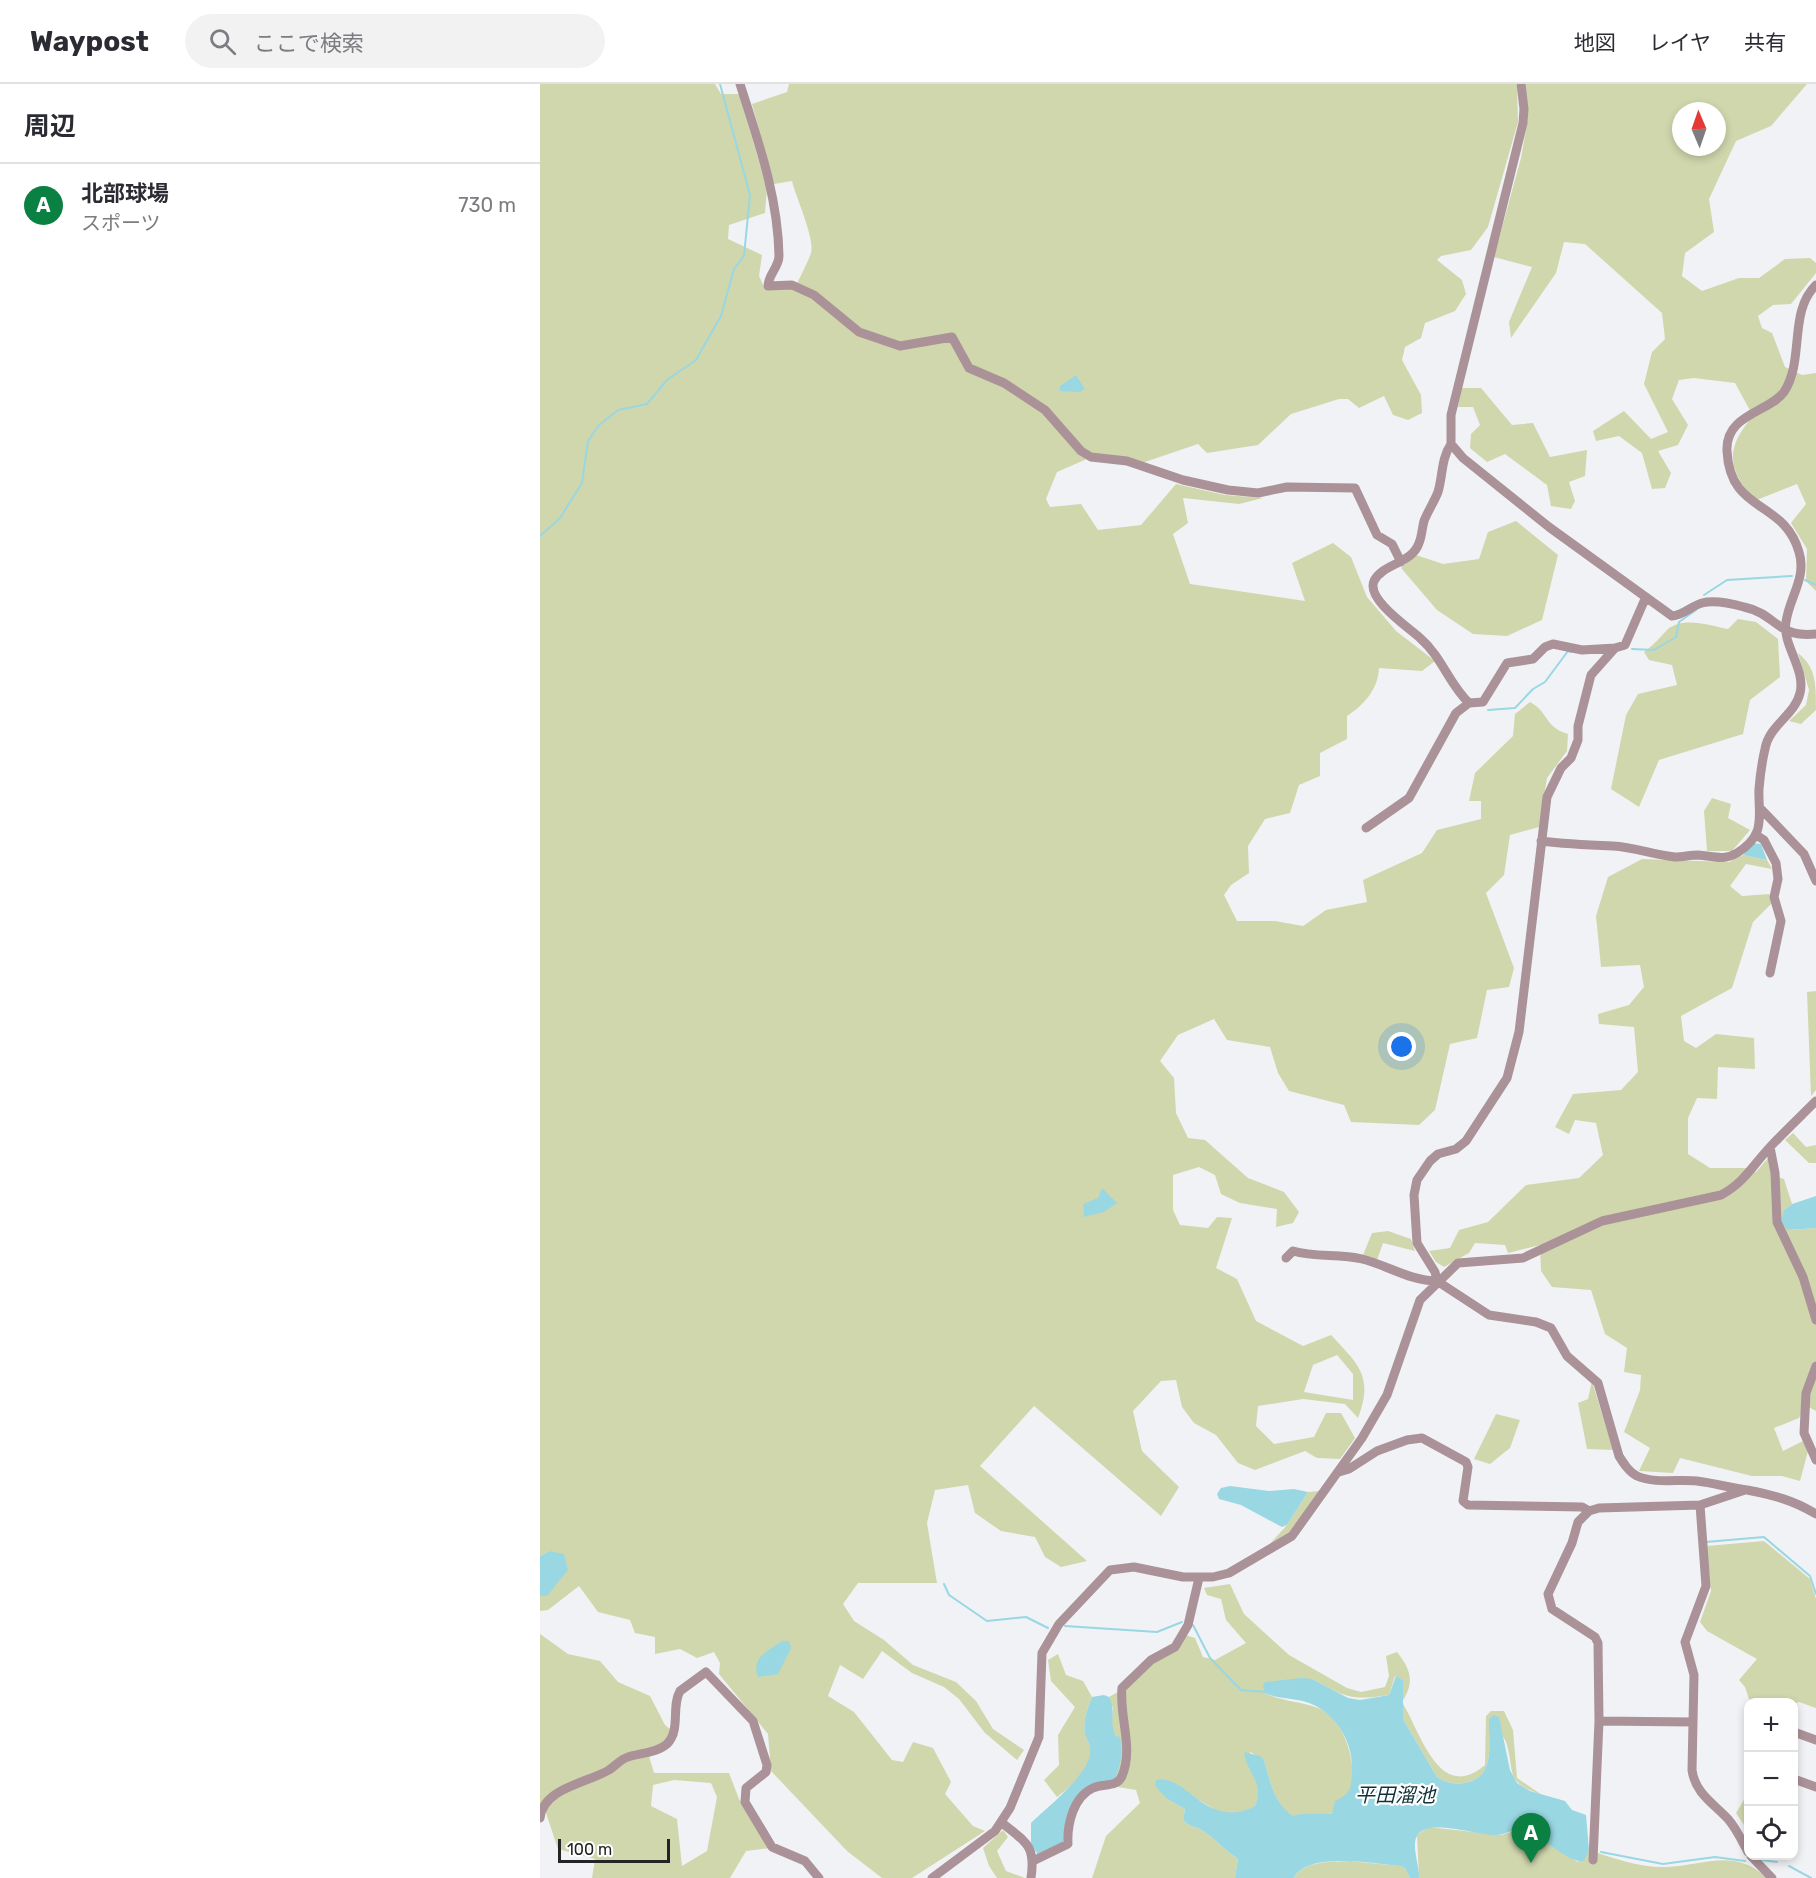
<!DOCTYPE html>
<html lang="ja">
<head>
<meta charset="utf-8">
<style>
  :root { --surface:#fff; --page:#f2f2f3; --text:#2b2b33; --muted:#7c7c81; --line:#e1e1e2; --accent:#0b8043 }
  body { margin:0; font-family:Rubik,"Noto Sans JP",sans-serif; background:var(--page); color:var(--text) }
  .controls { position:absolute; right:18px; bottom:18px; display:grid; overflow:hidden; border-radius:12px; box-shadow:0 3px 9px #0003 }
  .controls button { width:54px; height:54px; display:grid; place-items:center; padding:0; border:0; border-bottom:2px solid var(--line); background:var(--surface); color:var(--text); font:30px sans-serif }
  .compass { position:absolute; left:1132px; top:18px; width:54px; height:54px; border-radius:50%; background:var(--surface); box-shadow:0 3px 9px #0003; rotate:358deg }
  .scale { position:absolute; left:18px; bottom:15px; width:112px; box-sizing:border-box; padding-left:6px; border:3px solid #242426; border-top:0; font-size:16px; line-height:21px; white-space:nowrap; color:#242426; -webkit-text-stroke:4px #fff; paint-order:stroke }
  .you { position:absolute; left:862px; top:963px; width:21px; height:21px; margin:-15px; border:4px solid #fff; border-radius:50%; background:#1a73e8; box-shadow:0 0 0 9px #1a73e833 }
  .badge { display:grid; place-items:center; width:39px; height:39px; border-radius:50%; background:var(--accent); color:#fff; font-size:20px; font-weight:700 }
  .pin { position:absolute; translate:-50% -50px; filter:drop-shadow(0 2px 3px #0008) }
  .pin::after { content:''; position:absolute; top:32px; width:21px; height:18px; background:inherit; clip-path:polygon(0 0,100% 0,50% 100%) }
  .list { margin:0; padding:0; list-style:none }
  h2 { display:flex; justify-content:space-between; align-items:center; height:78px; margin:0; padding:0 24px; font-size:26px }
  h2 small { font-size:20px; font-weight:400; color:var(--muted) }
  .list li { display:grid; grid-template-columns:39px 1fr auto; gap:18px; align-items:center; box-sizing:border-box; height:84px; padding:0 24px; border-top:2px solid var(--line) }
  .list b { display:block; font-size:22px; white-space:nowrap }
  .list p { margin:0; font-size:20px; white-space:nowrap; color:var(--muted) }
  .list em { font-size:20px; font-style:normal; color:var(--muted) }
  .icon { flex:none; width:33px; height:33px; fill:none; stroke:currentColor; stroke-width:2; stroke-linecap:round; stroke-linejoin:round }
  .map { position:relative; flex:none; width:1276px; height:1794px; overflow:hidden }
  header { display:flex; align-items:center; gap:36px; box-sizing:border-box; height:84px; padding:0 30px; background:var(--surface); border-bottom:2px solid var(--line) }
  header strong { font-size:28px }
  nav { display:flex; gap:33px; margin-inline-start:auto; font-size:21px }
  .search { width:420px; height:54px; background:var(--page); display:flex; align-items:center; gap:15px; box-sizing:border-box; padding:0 21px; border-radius:33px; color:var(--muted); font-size:22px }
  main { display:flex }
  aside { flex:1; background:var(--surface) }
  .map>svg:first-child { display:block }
</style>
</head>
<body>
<header>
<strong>Waypost</strong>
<div class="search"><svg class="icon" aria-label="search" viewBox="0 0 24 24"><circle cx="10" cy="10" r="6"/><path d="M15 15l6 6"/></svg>ここで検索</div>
<nav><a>地図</a><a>レイヤ</a><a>共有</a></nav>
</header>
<main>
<aside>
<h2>周辺<small></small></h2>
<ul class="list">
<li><span class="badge">A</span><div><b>北部球場</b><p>スポーツ</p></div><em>730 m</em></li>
</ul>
</aside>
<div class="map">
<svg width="1276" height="1794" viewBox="0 0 1276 1794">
  <rect width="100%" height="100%" fill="#f1f2f6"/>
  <!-- green -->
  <path fill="#d0d7ad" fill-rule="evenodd" d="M0 0H175L181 10H199L227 104 225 129 189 141 188 155 222 171 219 192 225 205 255 204C260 192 267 181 271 169 275 154 256 114 252 97L234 100 212 20 247 8 249 0H976L977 3 978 38 948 143 931 166 901 172 897 176 922 196 926 210 915 227 885 239 881 254 865 263 862 276 881 311 882 329 868 336 853 331 844 312 819 324 808 315H799L751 330 718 361 667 369 658 360 602 379 556 371 517 388 506 415 510 423 541 420 558 446 601 441 636 400 685 411 723 414 699 420 643 414 648 439 633 450 650 500 765 517 752 479 793 459 811 473 827 513 856 547 895 577 882 587 839 584C838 605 825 620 807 632V655L780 669V692L759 701 750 729 725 735 708 762 709 789 691 801 684 811 697 837H735L763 842 786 826 827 818 823 796 882 769 897 746 941 735V717H929L935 689 973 652 975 630 990 618C1009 628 1004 643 1028 650L1027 667 1007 694 999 743 970 751 964 791 946 809 974 884 969 903 947 906 937 954 910 960 895 1026 879 1041 811 1038 804 1021 749 1007 738 989 730 963 687 956 674 935 638 951 620 977 634 994 636 1029 648 1054 665 1056 708 1094 744 1108 759 1128 753 1139 736 1143 737 1125 700 1119 681 1110 675 1091 659 1083 633 1091V1126L640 1141 668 1144 677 1133 692 1134 676 1184 697 1195 716 1237 763 1262 791 1251C818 1280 834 1292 818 1334L805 1320 763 1315 718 1322 716 1342 734 1360 774 1353 786 1329H801L815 1354 800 1375 777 1374 765 1367 715 1386 698 1379 676 1351 654 1339 642 1323 636 1296 621 1297 593 1327 602 1367 639 1403 621 1432 494 1322 440 1382 547 1477 521 1483 505 1473 495 1453 461 1447 435 1429 428 1401 395 1406 387 1439 397 1499H318L303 1520 314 1537 344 1556 373 1581 416 1598 436 1617 453 1645 484 1666 477 1676 445 1649 419 1615 404 1603 372 1589 342 1567 323 1595 300 1581 288 1612 314 1628 352 1676 363 1678 373 1658 393 1664 411 1698 405 1710 433 1742 445 1747 372 1794H342L307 1767 231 1687 228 1650 179 1590 180 1579 174 1568 157 1574 140 1565 115 1570V1553L95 1549 90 1536 58 1528 39 1502 8 1526 0 1527V1512H7L10 1467 0 1472ZM797 1271 813 1290V1316L764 1308 773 1281Z
    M983 0H1267L1231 42 1196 57 1169 115 1174 148 1145 169 1142 192 1162 207 1199 194H1219L1245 175 1270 174 1276 179V189L1251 220 1233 221 1218 232 1222 244 1232 249 1245 283 1262 291 1276 289V507L1266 497 1267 465 1251 439 1266 420 1257 400 1214 417C1187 383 1185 365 1213 332L1195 299 1154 294 1139 296 1132 315 1148 341 1138 361 1118 367 1131 389 1125 404 1112 405 1102 369 1079 352 1056 357 1053 347 1084 327 1111 355 1128 348 1104 300 1112 268 1125 255 1122 229 1045 160 1024 158 1016 189 971 254 969 238 992 183 954 173 981 74 988 34ZM1141 27H1177V63H1141Z
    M921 304H941L972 341 993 339 1010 373 1047 366 1045 392 1029 398 1035 417 1031 425 1011 422 1007 401 965 370 947 378 930 364 931 350 940 341 933 323H918Z
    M976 437 1018 471 1002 536 967 552 933 550 897 526 861 484 876 471 903 480 939 475 948 448Z
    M1198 535 1216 538 1238 555 1240 593 1210 616 1203 650 1119 676 1099 723 1071 705 1086 631 1098 610 1137 601 1132 581 1109 576 1104 568C1114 561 1120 553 1128 545 1144 532 1171 542 1188 545Z
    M1258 569C1276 583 1276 600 1276 626L1261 640 1249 637 1266 621 1269 606Z
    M1172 714 1191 720 1188 734 1210 746 1192 767H1167L1164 727Z
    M1203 771 1227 776 1232 785 1206 780 1190 802 1202 812 1229 810 1232 819 1213 838 1192 904 1141 932 1144 957 1156 964 1176 950 1214 954 1215 985 1178 983 1177 1015 1157 1014 1148 1034V1070L1170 1084H1205L1216 1088 1229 1073 1232 1091 1244 1095 1252 1120 1244 1126 1249 1146 1276 1144V1327L1265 1321 1259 1334 1234 1344 1243 1367 1263 1357 1268 1367 1260 1397 1242 1392H1212L1140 1374 1133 1389 1099 1387 1110 1364 1084 1348 1100 1306 1101 1291 1084 1288 1087 1264 1065 1250 1051 1206 1012 1203 1001 1187 1000 1161 968 1169 965 1161 935 1159 929 1169 904 1183 896 1178 889 1167 910 1164 919 1146 948 1138 986 1101 1039 1094 1063 1071 1056 1039 1035 1036 1029 1050 1015 1043 1033 1010 1081 1006 1098 988 1094 943 1059 940 1058 930 1089 921 1104 903 1100 881 1061 883 1056 832 1068 793 1102 775 1189 778Z
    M1276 907V1006L1271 1012 1267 908Z
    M1253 1049 1266 1063 1276 1061V1079H1269L1245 1056Z
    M848 1147 871 1155 875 1167 843 1159 837 1176 823 1171 832 1149Z
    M1052 1297 1073 1366 1047 1365 1038 1319 1048 1315Z
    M956 1330 980 1336 970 1364 950 1380 934 1375Z
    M780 1407 754 1446 728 1462 747 1441 768 1408Z
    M1224 1457 1270 1495 1276 1515V1624L1259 1618 1254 1620 1210 1618 1205 1603 1199 1596 1217 1575 1167 1547 1160 1538 1171 1507 1167 1462Z
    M690 1500 704 1530 749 1571 807 1604 821 1608 845 1603 849 1592 846 1572 857 1568C871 1586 875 1598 862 1618 881 1649 899 1720 945 1681L946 1632 951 1627H964L973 1646 977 1694 1002 1711C963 1697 976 1690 966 1658 963 1650 954 1642 949 1635 948 1657 956 1690 929 1698 917 1701 908 1700 897 1693L863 1635V1596L855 1592 849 1611C810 1617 806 1613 772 1595L725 1609C744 1619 767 1617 786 1628 805 1639 819 1687 810 1707 808 1713 797 1725 793 1728 783 1734 767 1727 753 1733 734 1720 730 1697 724 1676L710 1668 709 1684C719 1697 721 1708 715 1722L705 1727 682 1730 628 1697 627 1715 645 1725 643 1736C648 1742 653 1742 660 1745 674 1753 684 1766 698 1775L695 1794H552L566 1752 600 1719 596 1706 578 1703 575 1695 576 1652 571 1644 573 1624 569 1613 585 1604 645 1551 655 1554 663 1573 675 1576 706 1559 686 1536 681 1515 667 1511 664 1504Z
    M0 1550 28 1570 60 1577 78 1598 110 1612 125 1641 138 1651 126 1664 109 1672 114 1689H189L199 1715 230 1764 206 1767 190 1794H52L55 1775 18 1765 5 1726 0 1725ZM134 1696 171 1699 177 1713 167 1767 142 1782 137 1735 111 1722 113 1701Z
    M518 1570 526 1591 543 1597 552 1613C547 1625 543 1637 545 1650 546 1655 550 1659 551 1664 554 1685 531 1702 517 1713L504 1696 519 1681 518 1651 535 1623 511 1597 508 1576Z
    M1208 1709 1206 1744 1196 1729Z
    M888 1743 961 1751 984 1744 1038 1778 1049 1766C1073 1774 1101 1784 1126 1783 1162 1782 1196 1763 1226 1794H879L877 1751Z
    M463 1746 468 1753 457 1767 466 1787 485 1794H457L449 1782 443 1764Z
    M810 1777 860 1782 865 1784 870 1794H754C764 1776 792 1778 810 1777Z"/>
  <!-- water -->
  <path fill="#99d7e3" d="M536 291 545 305 540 308 520 307V302Z
    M1213 759 1221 760 1227 776 1203 771Z
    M562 1104 577 1119 564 1128 544 1133 543 1120 558 1114Z
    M1276 1112V1144L1248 1146 1241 1139 1244 1126 1252 1120Z
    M690 1402 729 1407 754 1405 768 1408 747 1441 742 1443 701 1421 679 1415 677 1410 681 1404Z
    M10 1467 24 1470 28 1486 7 1512H0V1472Z
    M242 1557H249L251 1564 238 1590 218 1593C211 1573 227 1568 242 1557Z
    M856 1592 863 1596V1635L897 1693C908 1700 917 1701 929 1698 956 1690 948 1657 949 1635L953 1631 959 1633 970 1686 977 1699 990 1707 1025 1717 1032 1726 1046 1731 1049 1766 1044 1777C1029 1780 1000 1751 984 1744 975 1745 966 1750 957 1751 938 1752 887 1733 877 1752 871 1762 880 1783 879 1794H870L865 1784 860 1782C834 1780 768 1767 754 1794H695L698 1775C684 1766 674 1753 660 1745 653 1742 648 1742 643 1736L645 1725 627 1715 615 1702 616 1696C649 1690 665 1747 715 1722 725 1697 707 1691 704 1668L720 1672 724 1676C730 1697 734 1720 753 1732 766 1727 778 1732 792 1729L795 1717C811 1710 811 1704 812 1688 814 1658 795 1627 766 1618 753 1614 737 1615 725 1609L723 1603 725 1598 761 1594 772 1595 808 1614 820 1616 849 1611Z
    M564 1611 569 1613C577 1626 568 1639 576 1652L580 1653C583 1669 581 1680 575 1695L563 1698 527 1731 523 1760 498 1771 491 1760V1739C507 1723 555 1687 550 1663 550 1659 546 1655 545 1650 543 1637 547 1625 552 1613Z"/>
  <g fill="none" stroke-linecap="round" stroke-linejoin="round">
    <!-- stream -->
    <path stroke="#99d7e3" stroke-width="2" d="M0 452 20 434 42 399 48 357 59 341 78 326 107 320 127 296 156 276 181 232 194 185 204 172 210 111 180 0
      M1265 496 1276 501
      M1164 511 1187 496 1252 492
      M1092 565 1114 566 1136 553 1139 538 1156 526
      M948 626 975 624 993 605 1005 598 1028 567 1031 568
      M1166 1458 1224 1453 1270 1492 1276 1510
      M404 1500 409 1511 447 1537 486 1533 508 1544
      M653 1541 670 1574 701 1606 727 1608
      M525 1542 617 1548 642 1538
      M1061 1768 1123 1780 1175 1773 1205 1777
      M1221 1776 1237 1778
      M1249 1782 1271 1794"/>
    <!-- minor -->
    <path stroke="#aa9298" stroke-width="9" d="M200 0C218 57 238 112 239 172 239 183 228 191 228 202L252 201 274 211 319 248 360 262 412 253 429 284 464 299 505 326 541 367 551 373 587 377 643 396 688 406 718 409 747 403 815 404 837 451 852 460 861 478
      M981 0 984 25 983 39 911 331V360L923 374 1009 443 1132 532C1144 531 1151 522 1162 519 1173 516 1193 520 1204 523 1237 530 1236 554 1276 550
      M911 360C901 375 903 391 898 408 894 418 888 427 884 437 882 444 882 452 879 459 872 480 843 479 834 497 826 515 868 543 880 554 902 573 909 600 929 619L943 618 967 579 993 575 1005 563 1013 560 1042 566 1075 564 1085 561 1105 515
      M1075 564 1051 591 1038 642V656L1031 674 1021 684 1007 713 979 948 967 994 926 1057 916 1065 898 1070 890 1077 877 1096 874 1111 877 1159 895 1188 897 1197 949 1231 996 1238 1011 1244 1027 1272 1058 1299 1079 1372C1084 1380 1089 1388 1097 1392 1115 1400 1138 1395 1157 1397 1174 1399 1190 1404 1207 1406 1233 1411 1253 1416 1276 1430
      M1222 726 1264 770 1276 797
      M826 744 869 714 916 629 929 619
      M1216 751 1224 756 1236 779 1238 795 1234 813 1241 837 1230 889
      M1001 757C1025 760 1048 761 1073 762 1094 763 1114 771 1135 773 1143 773 1150 771 1158 771 1173 772 1184 777 1197 769 1227 750 1218 733 1219 705 1220 692 1222 678 1225 665 1229 641 1255 631 1260 609 1266 585 1242 561 1246 538 1249 514 1267 494 1259 468 1244 415 1190 430 1187 367 1185 330 1230 328 1244 308 1265 276 1248 228 1276 201
      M1230 1063 1235 1089 1237 1138 1263 1193 1276 1236
      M746 1174 753 1167C776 1174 799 1169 822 1175 847 1181 870 1197 897 1197
      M1276 1282 1266 1309 1264 1349 1276 1376
      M799 1388 809 1385 837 1367 867 1356 882 1354 926 1378 928 1383 923 1417 928 1421 1042 1423 1049 1427
      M1160 1421 1166 1502 1145 1558 1154 1591 1152 1686C1155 1709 1173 1719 1188 1735 1196 1744 1202 1757 1208 1768
      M1059 1637 1153 1638
      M1254 1648 1276 1656
      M1254 1695 1276 1703
      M0 1734C3 1704 47 1699 69 1686 75 1682 81 1675 88 1673 100 1669 117 1669 127 1660 141 1646 131 1623 140 1607L166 1588 213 1637 227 1681 226 1688 206 1704 205 1718 232 1763 265 1777 279 1794
      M461 1738C485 1758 496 1760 491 1794
      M1211 1772 1232 1794
      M1053 1776 1059 1637 1058 1559 1055 1553 1012 1525 1008 1510 1032 1459 1038 1438 1049 1427 1059 1424 1160 1421 1205 1406
      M493 1777 528 1760C527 1741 533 1713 553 1704 563 1699 577 1704 582 1692 594 1664 579 1633 582 1604L611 1576 635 1563 648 1541 659 1494
      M392 1794 455 1747 470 1724 499 1653 502 1569 519 1540 570 1486 594 1483 643 1493H673L689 1489 752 1452 822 1354 847 1311 880 1216 918 1179 983 1174 1062 1137 1181 1111C1204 1099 1213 1081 1230 1063 1245 1047 1261 1032 1276 1017"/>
  </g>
  <g text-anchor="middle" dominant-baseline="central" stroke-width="4.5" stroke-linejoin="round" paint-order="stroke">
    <!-- water labels -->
    <g font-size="20" font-style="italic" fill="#123136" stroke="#fff">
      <text x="855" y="1711">平田溜池</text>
    </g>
  </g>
</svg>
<div class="controls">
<button>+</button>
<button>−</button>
<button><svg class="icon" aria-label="locate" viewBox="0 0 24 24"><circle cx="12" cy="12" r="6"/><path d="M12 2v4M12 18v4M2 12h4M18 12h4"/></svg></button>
</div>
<svg class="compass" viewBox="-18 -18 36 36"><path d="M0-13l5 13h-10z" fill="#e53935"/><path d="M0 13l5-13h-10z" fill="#7c7c81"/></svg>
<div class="scale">100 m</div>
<div class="you"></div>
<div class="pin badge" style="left:991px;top:1779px">A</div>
</div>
</main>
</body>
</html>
